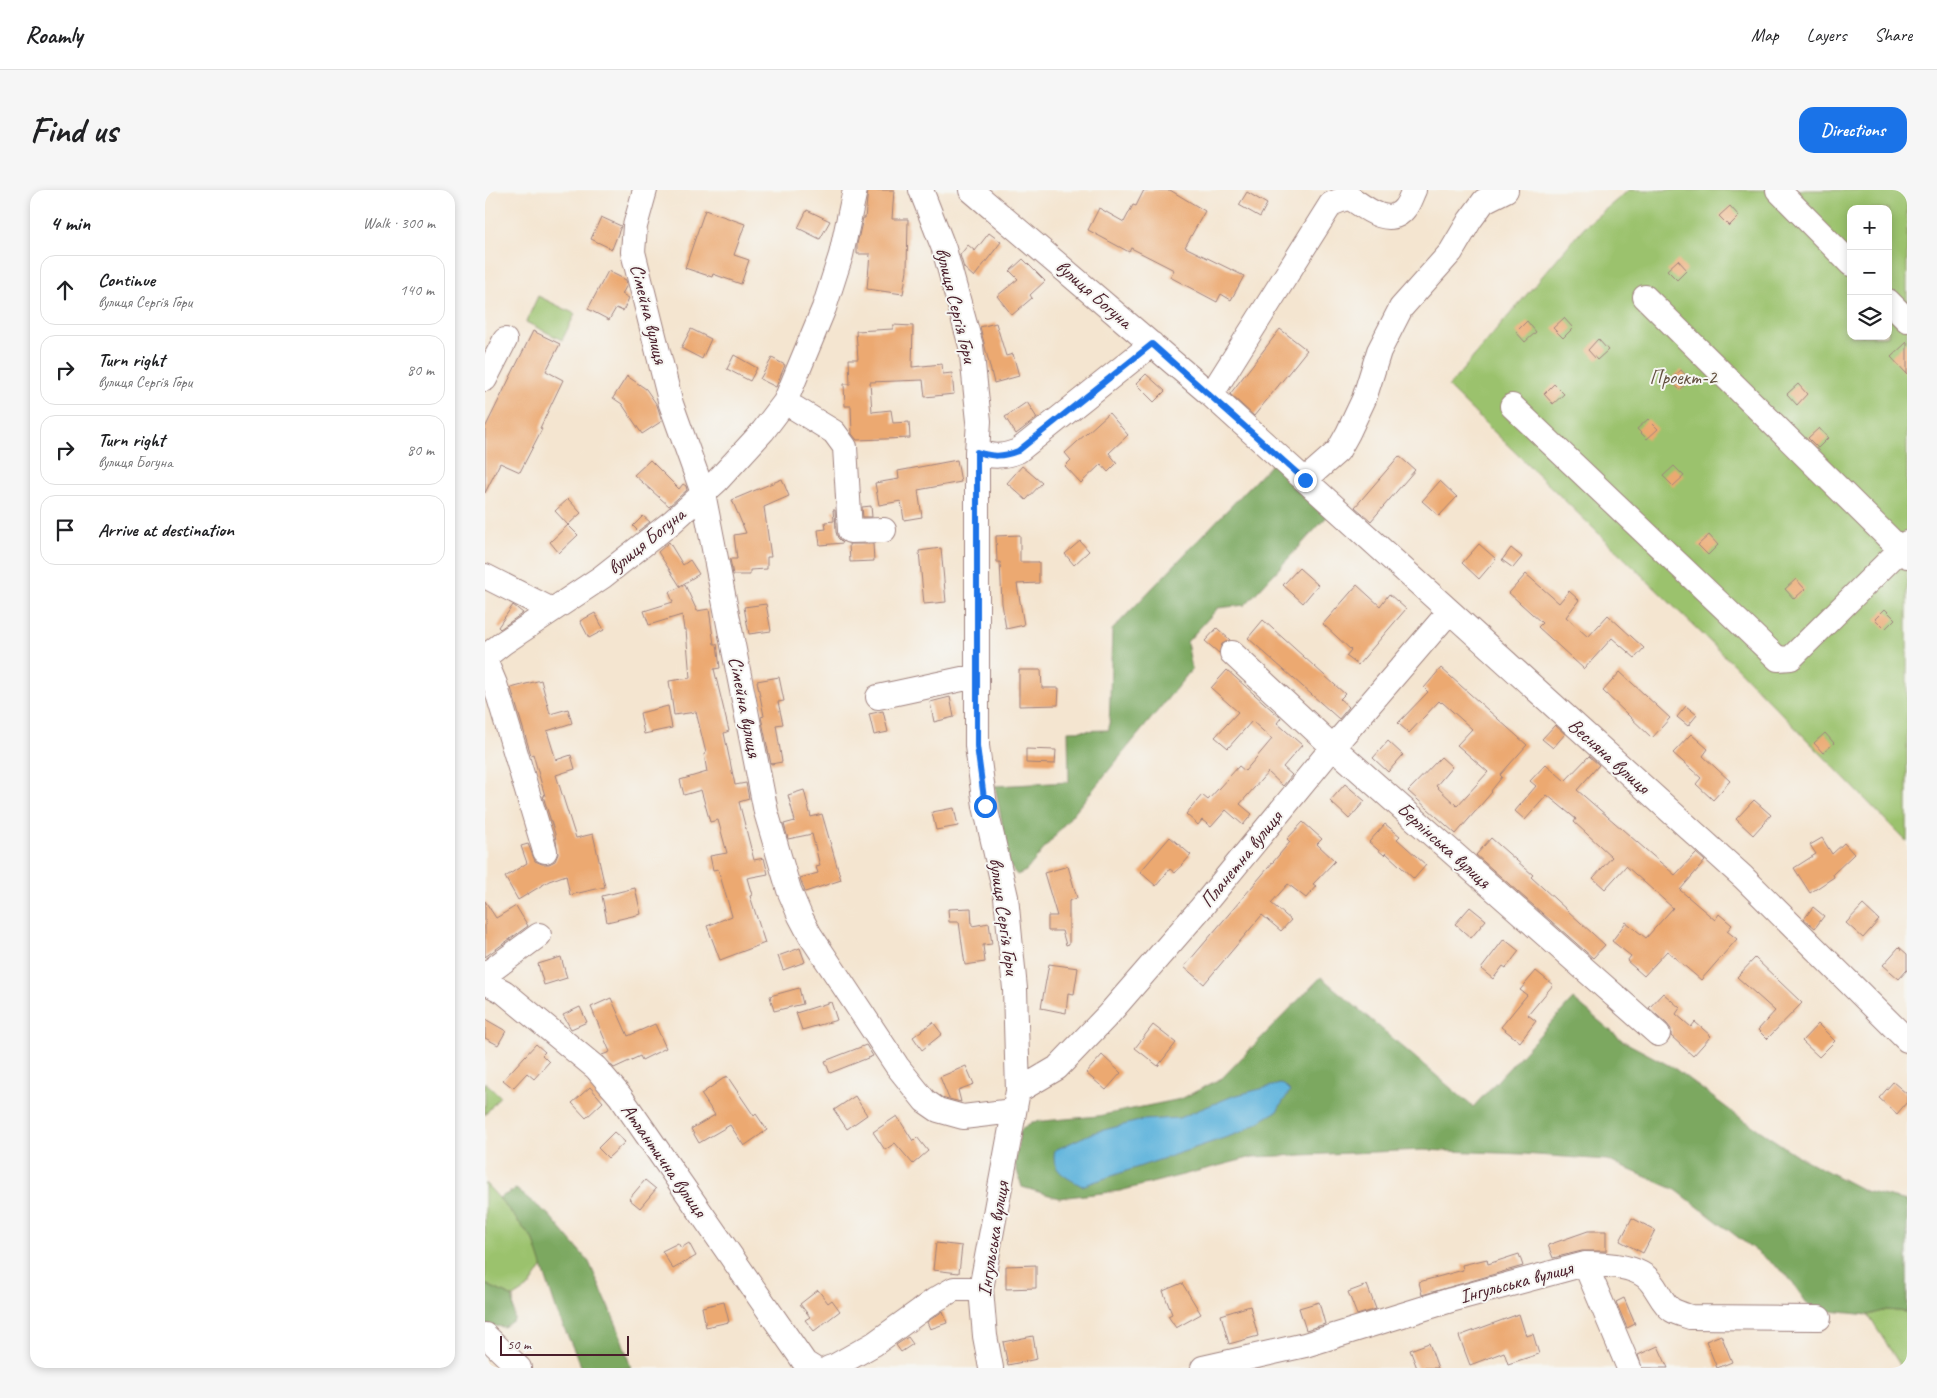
<!DOCTYPE html>
<html lang="en">
<head>
<meta charset="utf-8">
<style>
  :root { --surface:#fff; --page:#f6f6f6; --text:#202124; --muted:#757577; --line:#e0e0e0; --accent:#1a73e8 }
  body { margin:0; font-family:Caveat,sans-serif; background:var(--page); color:var(--text) }
  .controls { position:absolute; right:15px; top:15px; display:grid; overflow:hidden; border-radius:10px; box-shadow:0 2px 8px #0003 }
  .controls button { width:45px; height:45px; display:grid; place-items:center; padding:0; border:0; border-bottom:1px solid var(--line); background:var(--surface); color:var(--text); font:25px sans-serif }
  .scale { position:absolute; left:15px; bottom:12px; width:129px; box-sizing:border-box; padding-left:5px; border:2px solid #4a1f2b; border-top:0; font-size:14px; line-height:18px; white-space:nowrap; color:#4a1f2b; -webkit-text-stroke:4px #f6f6f2; paint-order:stroke }
  .stop { position:absolute; width:15px; height:15px; margin:-11px; border:4px solid #1a73e8; border-radius:50%; background:#fff }
  .stop.end { background:#1a73e8; border-color:#fff; box-shadow:0 1px 5px #0008 }
  .list { margin:0; padding:0; list-style:none }
  h2 { display:flex; justify-content:space-between; align-items:center; height:65px; margin:0; padding:0 20px; font-size:21px }
  h2 small { font-size:16px; font-weight:400; color:var(--muted) }
  .list li { display:grid; grid-template-columns:32px 1fr auto; gap:15px; align-items:center; box-sizing:border-box; height:70px; margin:0 10px 10px; padding:0 10px; border:1px solid var(--line); border-radius:15px }
  .list b { display:block; font-size:19px; white-space:nowrap }
  .list p { margin:0; font-size:16px; white-space:nowrap; color:var(--muted) }
  .list em { font-size:16px; font-style:normal; color:var(--muted) }
  .icon { flex:none; width:28px; height:28px; fill:none; stroke:currentColor; stroke-width:2; stroke-linecap:round; stroke-linejoin:round }
  .map { position:relative; flex:none; width:1422px; height:1178px; overflow:hidden; border-radius:15px }
  header { display:flex; align-items:center; gap:30px; box-sizing:border-box; height:70px; padding:0 25px; background:var(--surface); border-bottom:1px solid var(--line) }
  header strong { font-size:24px }
  nav { display:flex; gap:28px; margin-inline-start:auto; font-size:18px }
  .intro { display:flex; align-items:center; justify-content:space-between; box-sizing:border-box; height:120px; padding:0 30px }
  h1 { margin:0; font-size:35px }
  .button { padding:12px 22px; border-radius:15px; background:var(--accent); color:#fff; font-size:18px; font-weight:700 }
  main { display:flex; gap:30px; padding:0 30px }
  aside { flex:1; background:var(--surface); border-radius:15px; box-shadow:0 2px 8px #0003 }
  .map>svg:first-child { display:block }
</style>
</head>
<body>
<header>
<strong>Roamly</strong>
<nav><a>Map</a><a>Layers</a><a>Share</a></nav>
</header>
<div class="intro"><h1>Find us</h1><a class="button">Directions</a></div>
<main>
<aside>
<h2>4 min<small>Walk · 300 m</small></h2>
<ul class="list">
<li><svg class="icon" aria-label="ahead" viewBox="0 0 24 24"><path d="M12 20V5M6 11l6-6 6 6"/></svg><div><b>Continue</b><p>вулиця Сергія Гори</p></div><em>140 m</em></li>
<li><svg class="icon" aria-label="right" viewBox="0 0 24 24"><path d="M7 20v-9h11M14 6l5 5-5 5"/></svg><div><b>Turn right</b><p>вулиця Сергія Гори</p></div><em>80 m</em></li>
<li><svg class="icon" aria-label="right" viewBox="0 0 24 24"><path d="M7 20v-9h11M14 6l5 5-5 5"/></svg><div><b>Turn right</b><p>вулиця Богуна</p></div><em>80 m</em></li>
<li><svg class="icon" aria-label="arrive" viewBox="0 0 24 24"><path d="M6 21V4h12l-3 4 3 4H6"/></svg><div><b>Arrive at destination</b></div></li>
</ul>
</aside>
<div class="map">
<svg width="1422" height="1178" viewBox="0 0 1422 1178">
  <rect width="100%" height="100%" fill="#f6f6f2"/>
  <filter id="ink" filterUnits="userSpaceOnUse"><feTurbulence type="fractalNoise" baseFrequency=".02" numOctaves="2"/><feDisplacementMap in="SourceGraphic" scale="10" xChannelSelector="R" yChannelSelector="G"/><feConvolveMatrix kernelMatrix="1 2 1 2 8 2 1 2 1" color-interpolation-filters="sRGB"/></filter>
  <filter id="wash" filterUnits="userSpaceOnUse"><feTurbulence type="fractalNoise" baseFrequency=".0096" numOctaves="4" result="noise"/><feDisplacementMap in="SourceGraphic" scale="20" xChannelSelector="R" yChannelSelector="G"/><feGaussianBlur stdDeviation="1.12" result="paint"/><feColorMatrix in="noise" values="0 0 0 0 0 0 0 0 0 0 0 0 0 0 0 0 0 1.4 0 .05"/><feComposite in="paint" operator="in"/></filter>
  <g filter="url(#wash)">
    <rect width="100%" height="100%" fill="#f4e5d0"/>
    <!-- green -->
    <path fill="#9bc26d" stroke="#72704c" fill-rule="evenodd" d="M1144 0H1422V652L1249 475 963 197 1099 37ZM1366 19H1403V146H1366Z
      M53 106 90 124 77 150 41 132Z
      M0 892 15 906 0 925Z
      M0 993 14 1008 49 1051 58 1076 44 1097 28 1107 0 1094Z
      M1402 1120 1422 1122V1178H1417L1383 1125Z"/>
    <!-- forest -->
    <path fill="#7ca860" stroke="#636446" d="M793 267 850 318 760 415 733 418 702 452 707 479 541 681 532 685 522 673 517 655 518 638 510 596 584 592 583 541 624 540 627 440Z
      M836 787 988 917 1088 809 1138 851 1189 878 1250 924 1313 966 1380 1001 1422 1011V1122L1402 1120 1383 1125 1326 1119 1301 1084 1191 1000 1122 970 1038 964 938 960 768 967 635 1001 574 1008 537 997 530 974 535 941 547 932 613 926 696 909 737 888Z
      M31 999 64 1025 104 1072 133 1138 146 1178H97L72 1122 49 1051 14 1008Z
      M0 1094 28 1107 29 1130 19 1137 0 1135Z"/>
    <!-- water -->
    <path fill="#5fb4dc" stroke="#546a84" d="M795 894 799 895 805 901 792 921 757 942 597 996C581 987 565 981 570 960L607 943 658 930 694 928 748 906Z"/>
    <g id="blocks">
      <!-- building -->
      <path fill="#eca971" d="M383 0H409L407 29H423L422 80 418 104 382 99 385 64H372V54L378 28H380Z
        M659 0H685L720 21 700 57 759 86 746 110 736 104 732 112 685 87 689 80 646 58 644 62 603 40 614 18 639 32 648 15 651 16Z
        M762 2 782 14 775 27 754 15Z
        M1245 16 1254 26 1244 36 1234 26Z
        M220 20 260 34 249 65 264 70 256 94 228 84 227 87 200 78Z
        M322 20 345 31 335 49 313 38Z
        M116 27 136 36 127 59 106 49Z
        M504 43 516 52 489 87 479 78 475 65 483 55 490 61Z
        M538 69 560 91 545 105 547 108 527 125 512 106 533 89 525 81Z
        M1193 70 1202 80 1192 90 1182 80Z
        M123 81 141 90 142 95 137 104 144 108 138 121 131 118 124 130 103 119Z
        M1079 128 1088 138 1078 148 1068 138Z
        M1042 131 1051 142 1040 152 1031 142Z
        M511 133 521 166 528 164 534 186 509 193 495 137Z
        M408 135 428 136 427 177 457 174 458 184 467 183 469 204 440 207 438 190 385 192 387 222 406 220 408 233 424 232 425 248 372 250 367 244 366 216H360L359 194H365L364 169H373L371 141 408 139Z
        M206 139 226 149 217 169 196 158Z
        M795 139 822 160 769 226 745 204Z
        M48 141 75 154 61 181 78 190 55 238 57 239 35 282 15 273 0 303V238Z
        M1113 149 1123 160 1112 170 1103 160Z
        M1422 152V184L1406 167Z
        M249 165 272 178 265 191 242 179Z
        M287 168 300 175 291 197 275 189Z
        M1196 180 1205 190 1195 200 1185 190Z
        M661 184 680 201 669 212 651 194Z
        M142 186 161 199 172 215 177 231 157 244 137 214 128 208Z
        M1069 194 1079 204 1068 214 1059 204Z
        M1313 194 1322 204 1312 215 1302 204Z
        M542 212 552 228 531 244 520 227Z
        M624 223 643 245 624 263 632 273 623 282 616 274 596 293 580 276 586 270 580 263Z
        M1163 229 1173 239 1162 249 1152 239Z
        M1334 238 1343 248 1333 258 1323 248Z
        M914 266 930 280 886 331 870 317Z
        M165 270 194 299 198 294 201 296 202 300 184 316 149 285Z
        M472 270 476 292 433 300 437 327 419 330 416 311 394 315 390 293 414 289 413 281Z
        M537 276 557 293 541 310 522 293Z
        M1189 276 1199 286 1188 296 1178 286Z
        M297 289 304 306 279 317 286 367H282V379L265 380V385H248L245 369H252L249 345 261 343 247 310Z
        M955 291 972 307 954 326 937 311Z
        M83 309 96 323 83 335 70 321Z
        M386 316 387 327H378L377 317Z
        M348 320H350L351 342 353 348 358 353 335 355 333 340 341 339 340 332 349 331Z
        M158 326 165 332 153 341 148 336Z
        M83 335 93 345 74 363 65 352Z
        M535 345V372H554V393L532 394 539 435 521 439 517 413 515 372H512L511 346Z
        M1224 345 1233 355 1223 365 1213 355Z
        M595 351 604 361 589 375 580 364Z
        M184 352 198 375 205 370 214 384 195 396 173 362Z
        M364 354H388L389 371 365 372Z
        M994 354 1011 369 994 389 977 373Z
        M456 358 461 412 439 414 434 361Z
        M1026 358 1037 367 1028 378 1017 370Z
        M814 378 833 395 818 413 798 395Z
        M1041 384 1074 413 1084 401 1094 410 1081 427 1103 447 1123 425 1159 458 1150 468 1127 448 1099 479 1053 437 1057 433 1024 403Z
        M1311 389 1320 399 1309 409 1300 399Z
        M200 395 212 421 224 419 229 454H232L235 478 229 479 244 541 239 543 250 595 261 593 264 609 254 612 269 670 279 668 283 684 262 688 267 705 265 706 280 753 235 770 222 736 247 726 233 679 228 680 225 666 242 663 233 630 225 632 216 600 199 605 195 590 222 582 219 564 221 563 211 522 189 525 184 491 205 488 201 440H199L197 425 164 435 159 421 188 412 184 402Z
        M872 395 895 416 904 404 921 419 873 475 861 466 866 460 838 434Z
        M281 414 286 441 264 444 259 417Z
        M28 415 38 423 15 439 13 437Z
        M1400 419 1410 429 1400 439 1390 429Z
        M110 423 119 440 104 448 95 431Z
        M778 430 860 504 855 509 864 517 854 529 763 448Z
        M732 438 745 450 737 454 734 463 720 451Z
        M956 478 1042 555 1015 585 1017 587 1006 601 1007 602 971 644 923 601 956 567 967 577 951 596 972 616 1003 582 972 555 987 539 957 512 956 513 954 511 924 543 913 533 943 502 939 498Z
        M534 480H556L557 498H574L573 515 534 516Z
        M742 480 796 528 792 533 817 555 798 577 807 585 798 596 783 582 755 614 767 624 758 635 741 620 726 637 717 630 713 635 701 624 717 605 723 610 754 576 760 581 787 549 767 531 743 558 730 547 753 522 726 498Z
        M1135 482 1185 528 1167 548 1118 501Z
        M294 487 299 511 293 512 298 534 291 535 297 572 286 574 276 527 279 526 272 491Z
        M56 490 65 524 83 519 87 533 62 541 71 570 86 565 90 579 71 585 91 648 108 644 120 697 85 705 81 685 64 691 33 710 20 687 42 673 36 656 43 654 50 671 57 674H64L70 671 73 664 70 644 58 606H60L48 564 46 565 26 498Z
        M465 507 469 527 449 532 445 512Z
        M183 516 187 538 159 544 155 523Z
        M1201 516 1212 525 1203 536 1192 527Z
        M398 521 403 542 389 545 384 524Z
        M1070 535 1080 544 1068 558 1057 549Z
        M1340 543 1349 553 1338 563 1329 553Z
        M1206 544 1223 559 1218 566 1245 591 1228 610 1211 594 1216 588 1188 563Z
        M903 551 918 565 903 582 888 568Z
        M541 559 571 560 570 574 541 573Z
        M1104 566 1114 575 1092 600 1190 685 1211 663 1220 671 1195 700 1230 730 1234 724 1247 735 1242 741 1252 749 1216 790 1182 761 1159 786 1142 771 1146 766 1127 751 1141 732 1161 748 1188 718 1141 676 1120 699 1108 688 1127 667 1089 632 1091 629 1062 605 1040 630 1030 621 1051 596 1045 591 1061 574 1080 591Z
        M860 594 880 611 864 629 845 611Z
        M319 600 326 627 337 624 356 690 320 702 315 688 333 683 331 677 335 676 327 644 303 649 299 634 310 631 303 605Z
        M1269 610 1286 625 1268 645 1251 629Z
        M469 618 473 636 451 640 447 622Z
        M818 632 837 649 832 654 850 671 828 694 831 696 821 708 803 694 786 713 806 730 796 741 777 725 719 794 699 777 805 652 802 649Z
        M900 634 915 646 912 649 941 675 929 689 901 663 899 665 884 652Z
        M685 647 706 665 690 683 685 679 671 696 655 682Z
        M1006 648 1048 685 1046 687 1120 755 1108 768 991 665Z
        M1337 648 1347 664 1359 653 1369 664 1348 684 1349 687 1325 703 1309 678 1331 664 1325 655Z
        M583 676 592 708 584 711V754L581 755 577 741H563V726H572L559 683Z
        M150 698 156 724 122 732 117 706Z
        M0 711 11 728 31 716 43 736 0 767Z
        M1378 715 1394 730 1378 748 1361 733Z
        M985 717 1001 730 986 748 970 734Z
        M1328 717 1339 726 1330 738 1319 729Z
        M486 718 487 736 504 733 507 754 498 755 500 772 480 775 474 732H464L463 719Z
        M1019 749 1034 761 1021 778 1018 776 1008 789 996 779Z
        M1414 757 1422 764V780L1414 789 1398 775Z
        M315 758 320 772 298 780 293 766Z
        M76 767 82 788 59 795 53 774Z
        M1270 768 1317 813 1282 849 1273 840 1290 821 1252 787Z
        M564 774 593 778 589 804 583 803 581 823 556 818Z
        M1051 781 1068 795 1043 825 1051 831 1035 852 1016 837 1042 805 1035 800Z
        M314 798 318 814 289 821 285 806Z
        M1178 803 1195 818 1191 824 1206 837 1210 832 1226 846 1208 866 1186 846V839L1182 834 1164 818Z
        M126 808 143 846 170 834 181 858 157 870 155 866 129 878 117 865 125 862 106 817Z
        M346 812 352 830 317 840 311 823Z
        M95 817 102 832 86 839 78 825Z
        M0 829 21 841 13 855 0 848Z
        M448 832 457 844 437 860 428 847Z
        M1333 834 1350 851 1334 867 1317 851Z
        M668 835 691 853 673 876 650 858Z
        M51 854 60 862 57 865 64 872 49 889 42 883 28 898 18 890Z
        M381 855 388 866 345 883 340 871Z
        M617 865 636 883 621 900 601 883Z
        M481 876 489 894 473 900 476 912 464 909 455 887Z
        M242 886 269 926 271 924 282 940 259 956 245 935 214 953 206 939 230 925 216 904Z
        M1408 892 1422 904V912L1412 924 1394 908Z
        M105 897 118 912 101 928 87 913Z
        M370 906 382 925 362 939 349 920Z
        M412 926 428 951 432 947 443 961 428 974 410 953 400 960 388 942Z
        M129 942 140 952 123 968 113 958Z
        M160 990 171 999 155 1018 144 1009Z
        M1147 1028 1170 1040 1158 1063 1135 1051Z
        M1103 1041H1121V1061H1097L1068 1068 1063 1055Z
        M193 1053 196 1058 204 1053 211 1066 188 1079 177 1061Z
        M451 1053 477 1056 474 1083 448 1080Z
        M1034 1064 1038 1076 937 1105 934 1092 978 1080 977 1075 1002 1069 1003 1074Z
        M551 1075V1098L521 1099V1076Z
        M697 1093 716 1124 691 1138 683 1126 687 1124 678 1101Z
        M882 1095 891 1119 872 1125 863 1102Z
        M333 1100 343 1113 347 1110 355 1121 329 1141 320 1130 325 1127 315 1114Z
        M1139 1108 1150 1134 1142 1138 1131 1112Z
        M239 1112 244 1132 221 1137 217 1117Z
        M834 1112 840 1134 821 1140 814 1118Z
        M765 1116 773 1146 744 1154 736 1125Z
        M458 1121 462 1133 445 1139 442 1132Z
        M1034 1124 1041 1146 1048 1144 1054 1164 1023 1174 1019 1162 985 1175 974 1146Z
        M1236 1145 1247 1172 1232 1178 1221 1151Z
        M548 1146 552 1169 523 1175 518 1152Z
        M423 1147 428 1154 416 1162 411 1155Z
        M944 1153 953 1178H932L925 1160Z
        M1173 1156 1183 1178H1157L1153 1165Z"/>
    </g>
  </g>
  <g filter="url(#ink)">
    <use href="#blocks" fill-opacity="0" stroke="#9f827e" stroke-width="1"/>
    <g fill="none" stroke-linecap="round" stroke-linejoin="round">
      <defs>
        <path id="minor" d="M160 0 150 36 148 62 186 214 218 303 281 622 304 700 315 726 325 745 412 876 440 911 453 920 478 927 528 921
          M436 0 459 59 486 156 494 231 492 262V556L500 616 521 707 530 799 533 901 496 1099 500 1146 506 1178
          M486 0 726 205 1258 687 1422 850
          M1293 0 1366 74
          M1160 107 1422 366
          M1403 111 1422 130
          M0 189 20 150
          M726 205 846 14 864 7C879 17 904 39 920 18 924 13 926 6 929 0
          M300 212 349 242 360 257 365 341 399 340
          M1027 216 1293 469 1306 468 1422 353
          M492 262C508 267 518 267 533 261L667 154
          M820 290 853 261 863 243 879 209 894 161 916 118 966 62 985 30 999 11 1021 0
          M0 386 67 420
          M747 463 848 557 1173 844
          M0 467 18 453 117 387 187 332 232 291 278 241 300 212 339 118 356 65 370 0
          M0 470 10 494 60 661
          M393 507 491 486
          M0 785 54 745
          M0 792 19 802 111 878 135 906 320 1173 328 1178
          M533 901 572 878 623 825 716 718 848 557 964 422
          M1100 1074 1144 1178
          M0 1145 34 1178
          M344 1178 350 1176 389 1154 450 1110 469 1099H496
          M718 1178 820 1155 966 1110 1100 1074C1118 1074 1145 1075 1160 1086 1172 1095 1175 1112 1187 1120 1192 1123 1199 1125 1205 1127L1334 1128"/>
      </defs>
      <!-- minor casing -->
      <use href="#minor" stroke="#9f827e" stroke-width="26"/>
      <!-- minor -->
      <use href="#minor" stroke="#fff" stroke-width="24"/>
    </g>
  </g>
  <g fill="none" stroke-linecap="round" stroke-linejoin="round" filter="url(#ink)">
    <!-- route -->
    <path stroke="#1a73e8" stroke-width="6" d="M500 616 492 556V262C508 267 517 267 533 261L667 154 820 290"/>
  </g>
  <g text-anchor="middle" dominant-baseline="central" stroke-width="4" stroke-linejoin="round" paint-order="stroke">
    <!-- street labels -->
    <g font-size="20" fill="#4a1f2b" stroke="#f6f6f2">
      <text transform="translate(609 104) rotate(41)">вулиця Богуна</text>
      <text transform="translate(471 115) rotate(76)">вулиця Сергія Гори</text>
      <text transform="translate(164 124) rotate(76)">Сімейна вулиця</text>
      <text transform="translate(161 351) rotate(-39)">вулиця Богуна</text>
      <text transform="translate(260 517) rotate(79)">Сімейна вулиця</text>
      <text transform="translate(1124 566) rotate(42)">Весняна вулиця</text>
      <text transform="translate(959 655) rotate(42)">Берлінська вулиця</text>
      <text transform="translate(756 669) rotate(-51)">Планетна вулиця</text>
      <text transform="translate(519 726) rotate(82)">вулиця Сергія Гори</text>
      <text transform="translate(179 970) rotate(55)">Атлантична вулиця</text>
      <text transform="translate(508 1049) rotate(-81)">Інгульська вулиця</text>
      <text transform="translate(1031 1092) rotate(-15)">Інгульська вулиця</text>
    </g>
    <!-- park labels -->
    <g font-size="20" fill="#62503f" stroke="#f6f6f2">
      <text x="1198" y="187">Проект-2</text>
    </g>
  </g>
</svg>
<div class="controls">
<button>+</button>
<button>−</button>
<button><svg class="icon" aria-label="layers" viewBox="0 0 24 24"><path d="M12 4l9 5-9 5-9-5zM3 14l9 5 9-5"/></svg></button>
</div>
<div class="scale">50 m</div>
<div class="stop" style="left:500px;top:616px"></div>
<div class="stop end" style="left:820px;top:290px"></div>
</div>
</main>
</body>
</html>
